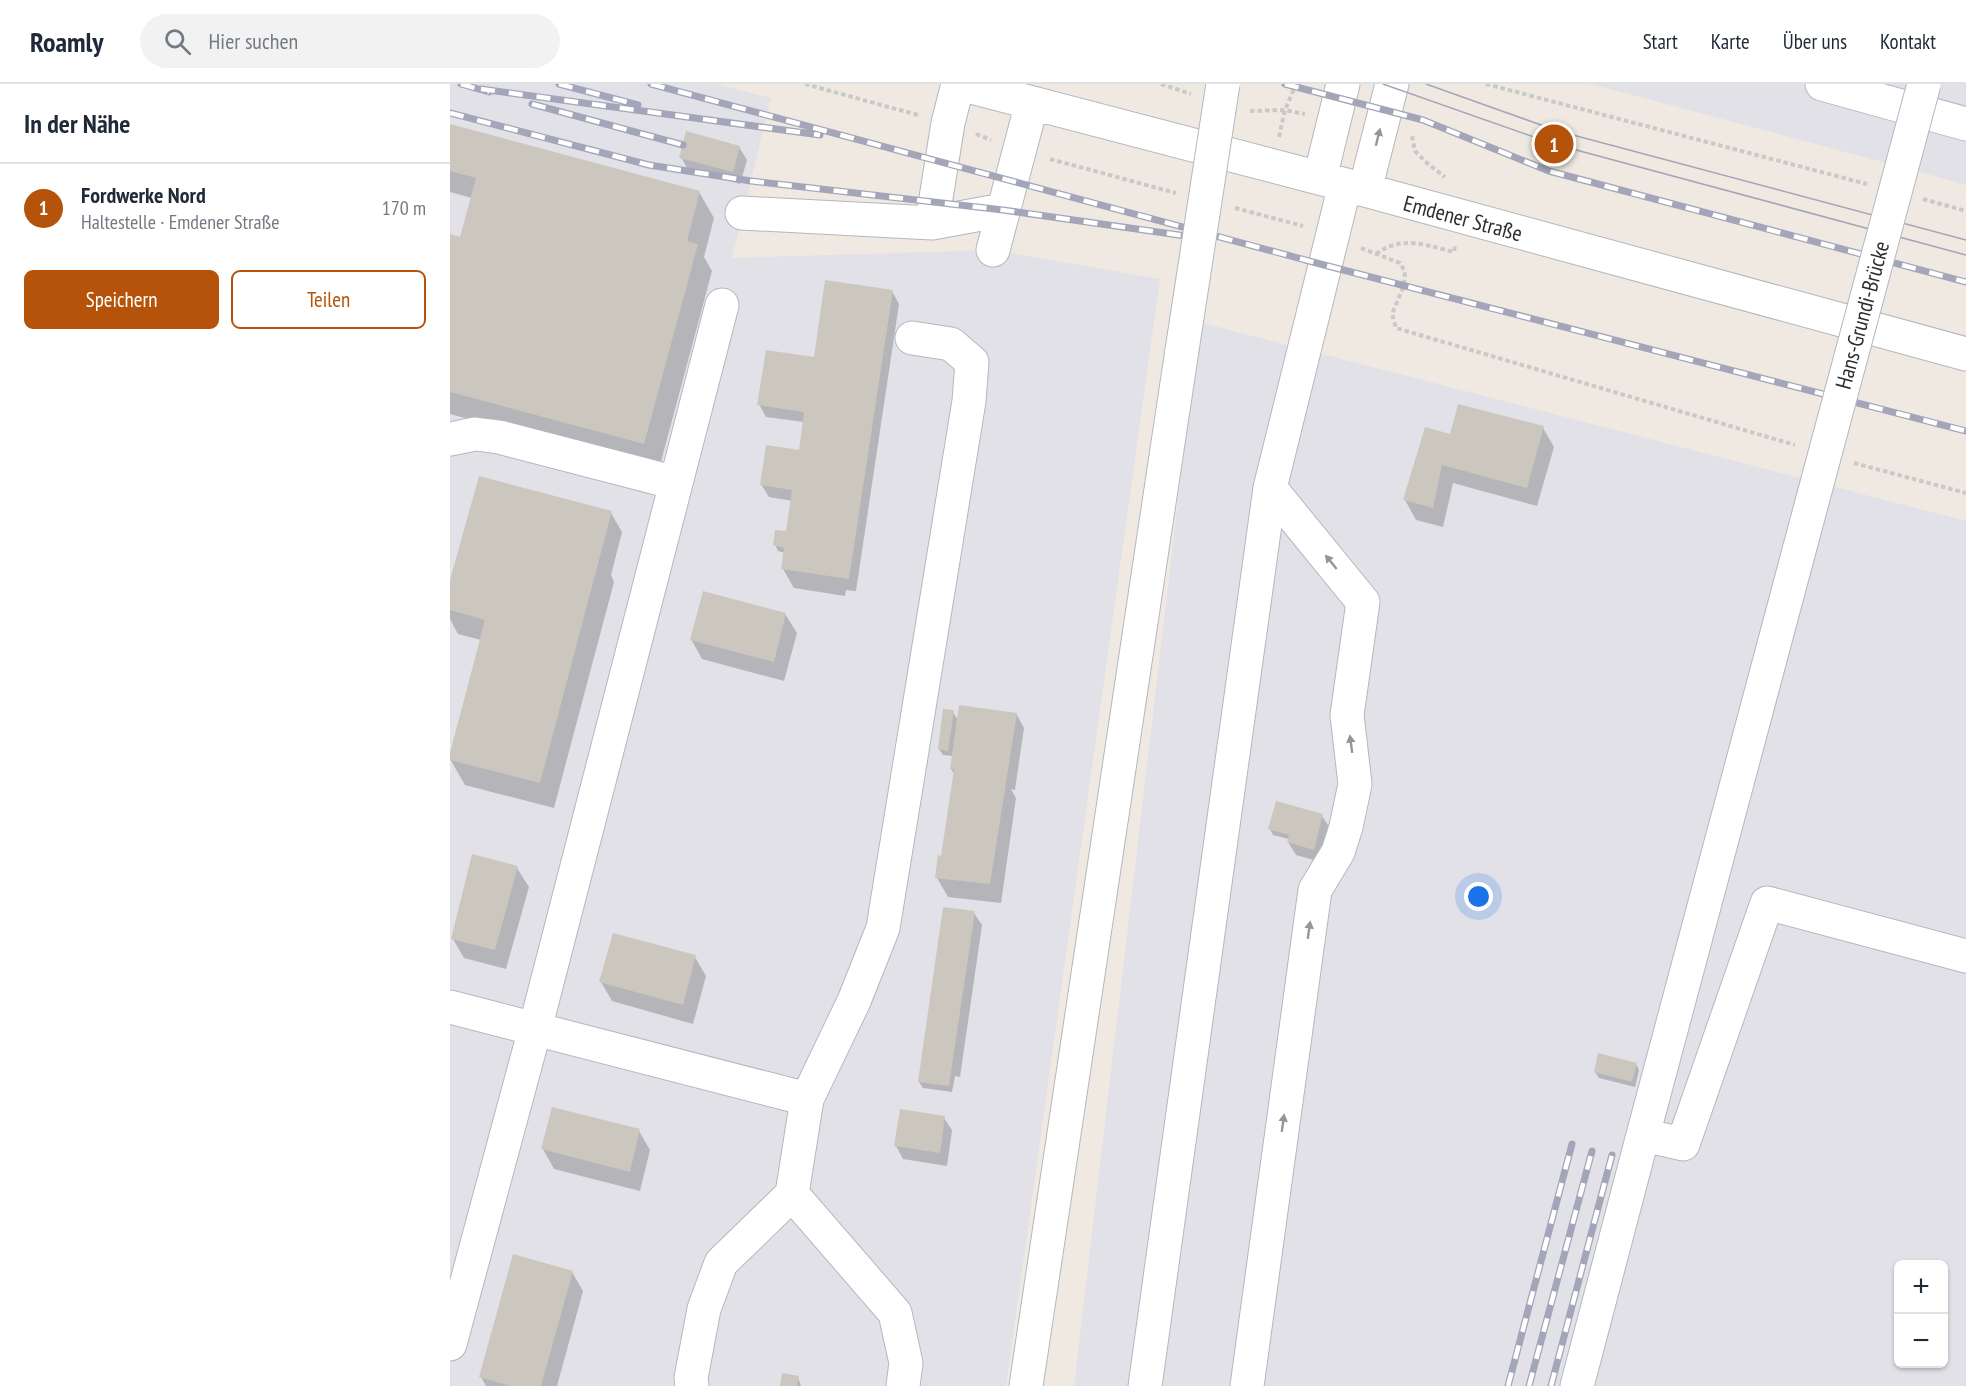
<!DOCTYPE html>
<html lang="de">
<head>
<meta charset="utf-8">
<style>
  :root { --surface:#fff; --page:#f2f2f3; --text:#1f2937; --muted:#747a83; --line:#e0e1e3; --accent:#b45309 }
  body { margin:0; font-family:"PT Sans Narrow",sans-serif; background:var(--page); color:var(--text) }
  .controls { position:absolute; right:18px; bottom:18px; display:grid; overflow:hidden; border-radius:9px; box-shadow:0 2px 4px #0004 }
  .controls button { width:54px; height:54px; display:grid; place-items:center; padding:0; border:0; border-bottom:2px solid var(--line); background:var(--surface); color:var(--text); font:30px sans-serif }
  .you { position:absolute; left:1029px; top:813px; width:21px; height:21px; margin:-15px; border:4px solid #fff; border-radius:50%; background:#1a73e8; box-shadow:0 0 0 9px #1a73e833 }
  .badge { display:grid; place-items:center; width:39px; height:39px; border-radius:50%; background:var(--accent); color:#fff; font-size:20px; font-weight:700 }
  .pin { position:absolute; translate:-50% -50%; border:3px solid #fff; box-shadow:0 2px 6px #0006 }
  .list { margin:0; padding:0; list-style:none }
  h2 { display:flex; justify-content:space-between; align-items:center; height:78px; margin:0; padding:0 24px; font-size:26px }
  h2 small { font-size:20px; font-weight:400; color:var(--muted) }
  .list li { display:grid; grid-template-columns:39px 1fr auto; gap:18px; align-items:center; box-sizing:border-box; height:90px; padding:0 24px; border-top:2px solid var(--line) }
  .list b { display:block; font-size:22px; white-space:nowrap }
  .list p { margin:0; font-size:20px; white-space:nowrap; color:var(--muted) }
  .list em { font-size:20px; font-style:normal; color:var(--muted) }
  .actions { display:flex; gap:12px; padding:18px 24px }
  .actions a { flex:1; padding:14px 0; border:2px solid var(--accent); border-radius:9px; text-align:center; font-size:21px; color:var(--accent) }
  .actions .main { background:var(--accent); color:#fff }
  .icon { flex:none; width:33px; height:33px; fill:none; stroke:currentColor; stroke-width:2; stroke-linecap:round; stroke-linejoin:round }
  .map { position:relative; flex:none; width:1516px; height:1302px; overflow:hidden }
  header { display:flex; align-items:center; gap:36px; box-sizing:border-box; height:84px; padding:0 30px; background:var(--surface); border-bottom:2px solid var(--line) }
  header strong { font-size:28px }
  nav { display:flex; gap:33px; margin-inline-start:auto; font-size:21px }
  .search { width:420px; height:54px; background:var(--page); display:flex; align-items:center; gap:15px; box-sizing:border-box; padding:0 21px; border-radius:33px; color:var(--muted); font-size:22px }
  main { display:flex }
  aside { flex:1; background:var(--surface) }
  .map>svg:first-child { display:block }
</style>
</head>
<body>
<header>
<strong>Roamly</strong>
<div class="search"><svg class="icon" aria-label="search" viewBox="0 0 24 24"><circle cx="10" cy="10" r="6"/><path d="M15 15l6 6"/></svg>Hier suchen</div>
<nav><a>Start</a><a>Karte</a><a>Über uns</a><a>Kontakt</a></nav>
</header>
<main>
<aside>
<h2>In der Nähe<small></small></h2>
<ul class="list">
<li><span class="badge">1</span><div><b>Fordwerke Nord</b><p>Haltestelle · Emdener Straße</p></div><em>170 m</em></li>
</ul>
<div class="actions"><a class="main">Speichern</a><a>Teilen</a></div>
</aside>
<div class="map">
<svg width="1516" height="1302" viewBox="0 0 1516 1302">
  <rect width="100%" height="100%" fill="#efe9e1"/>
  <!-- industrial -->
  <path fill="#e3e1e8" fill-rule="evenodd" d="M0 0H266L321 14 282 174 543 166 710 195 556 1302H0Z
    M1141 0H1516V101L1481 91Z
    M749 238 1516 437V1302H624ZM1448 1180H1494V1280H1448Z"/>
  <!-- shadow -->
  <path fill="#0003" d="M0 41 249 108 264 134 254 173 262 187 209 385 0 330V152L12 155 22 114 0 108Z
    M289 63 297 76 290 100 238 86 231 73Z
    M442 207 449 220 406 507 396 506 395 512 344 504 333 485 335 469 328 467 325 461 338 452 343 417 319 413 311 400 349 371 354 338 316 333 309 320 367 275Z
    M1093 344 1104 363 1087 422 1003 399 993 443 966 436 955 416 1001 352Z
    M161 429 172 448 161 491 164 498 104 724 15 701 0 675 31 556 8 550 0 535V501Z
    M335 530 347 549 334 597 252 575 241 555Z
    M503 628 508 636 567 631 574 644 565 706 561 705 566 714 551 819 498 813 487 794 492 773 505 691 501 685 503 672 493 671 489 665Z
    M872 732 880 744 871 778 846 771 838 758 839 755 823 751 820 745Z
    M67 784 79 803 56 885 14 874 3 855Z
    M524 829 532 841 510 993 505 992 502 1008 473 1004 469 998Z
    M245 873 256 892 243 940 162 917 151 898Z
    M1186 980 1189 986 1185 1003 1149 994 1145 988Z
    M494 1034 502 1046 497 1082 453 1075 446 1062Z
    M189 1047 200 1066 190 1107 104 1085 93 1065Z
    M122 1188 133 1207 107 1302H36L31 1293Z
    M348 1293 351 1302H332Z"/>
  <!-- building -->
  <path fill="#cbc7bf" d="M0 40 250 107 237 157 248 160 194 360 0 308V150L10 153 26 94 0 87Z
    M236 47 290 62 283 88 229 74Z
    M375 196 443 206 399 495 331 485 334 464 323 461 325 446 336 447 342 406 310 401 316 361 349 366 354 328 307 321 316 266 364 273Z
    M1008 320 1094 342 1077 404 992 381 983 424 953 416 975 343 1000 350Z
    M29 392 162 427 90 699 0 676V669L35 536 0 526V496Z
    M253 507 336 529 324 578 240 556Z
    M509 621 567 629 540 800 485 794 488 771 491 772 504 685H500Z
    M493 625 504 626 498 667 488 665Z
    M826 717 873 730 864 766 837 758 839 751 818 745Z
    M22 770 68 782 45 866 1 855Z
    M493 823 525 827 499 1002 468 998Z
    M163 849 246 871 233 921 149 898Z
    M1148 969 1187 979 1182 998 1144 988Z
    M102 1023 190 1045 180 1088 91 1065Z
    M450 1025 495 1032 490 1069 444 1062Z
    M63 1170 123 1187 91 1302H60L29 1293Z
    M332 1289 349 1292 347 1302H330Z"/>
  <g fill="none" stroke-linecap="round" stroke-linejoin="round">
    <defs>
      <path id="minor" d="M510 0 915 106 1516 270
        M1372 0 1516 40
        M870 94 893 0
        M915 106 942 0
        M292 129 482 139 553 126
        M482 139 498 39 508 0
        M543 166 582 19
        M0 355 25 350 49 353 226 399
        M0 923 357 1015
        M1193 1051 1350 463
        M342 1110 445 1229 456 1279 453 1302
        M0 1260 85 945 272 221
        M242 1302 241 1294 254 1225 271 1179 342 1110 357 1015 404 917 433 844 519 317 522 278 501 260 462 254
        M576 1302 732 266
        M695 1302 820 404 895 101
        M797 1302 865 806 888 768 896 743 905 700 897 631 913 518 820 404
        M1127 1302 1193 1051 1233 1060 1317 819 1516 872"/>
    </defs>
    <!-- minor casing -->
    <use href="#minor" stroke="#b4b7c1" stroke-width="35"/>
    <!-- path -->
    <path stroke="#c9c9c9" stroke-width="4" stroke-dasharray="4.5 3" stroke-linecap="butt" d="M355 0 468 31
      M711 0 741 10
      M1036 0 1417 100
      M800 27 835 26 855 30
      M526 50 541 56
      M962 52 965 67 977 79 995 93
      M829 53 835 26 846 0
      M600 75 726 109
      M1473 115 1516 127
      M785 124 853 142
      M911 164 950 179 955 188 954 201 942 230 946 244 1345 361
      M926 170C951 151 976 161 1004 168L1005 162
      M1404 379 1516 409"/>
    <!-- minor -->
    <use href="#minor" stroke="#fff" stroke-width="33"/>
    <!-- tram -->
    <path stroke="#a3a6b8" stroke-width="1.5" d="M933 0 1104 60 1516 171
      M976 0 1108 47 1516 156"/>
    <defs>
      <path id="rail" d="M11 0 39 8
        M109 0 188 21
        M201 0 874 181 1516 347
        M835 0 973 36 1099 87 1516 198
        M31 5 370 51
        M82 20 233 61
        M0 29 199 81 301 97 553 126 743 153
        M1058 1302 1122 1060
        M1079 1302 1142 1067
        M1101 1302 1162 1071"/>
    </defs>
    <!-- rail casing -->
    <use href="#rail" stroke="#a3a6b8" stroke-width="7"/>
    <!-- rail -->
    <use href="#rail" stroke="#fff" stroke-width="4.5" stroke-dasharray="14" stroke-linecap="butt"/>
    <defs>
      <path id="minor-bridge" d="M732 266 773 0
        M1350 463 1474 0"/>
    </defs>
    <!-- minor-bridge casing -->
    <use href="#minor-bridge" stroke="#b4b7c1" stroke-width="35" stroke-linecap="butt"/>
    <!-- minor-bridge -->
    <use href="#minor-bridge" stroke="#fff" stroke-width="33"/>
  </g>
  <!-- one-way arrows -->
  <defs><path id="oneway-solid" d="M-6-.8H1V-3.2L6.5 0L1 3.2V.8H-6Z" transform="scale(1.5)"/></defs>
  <g fill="#969696">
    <use href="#oneway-solid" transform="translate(928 53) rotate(-76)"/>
    <use href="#oneway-solid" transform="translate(881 478) rotate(-129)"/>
    <use href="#oneway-solid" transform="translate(901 660) rotate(-98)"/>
    <use href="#oneway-solid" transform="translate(859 846) rotate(-82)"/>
    <use href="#oneway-solid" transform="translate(833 1039) rotate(-82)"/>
  </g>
  <g text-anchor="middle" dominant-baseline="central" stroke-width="4.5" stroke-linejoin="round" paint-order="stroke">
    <!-- street labels -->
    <g font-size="22" fill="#2e2e2e" stroke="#fff">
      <text transform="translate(1013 134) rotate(15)">Emdener Straße</text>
      <text transform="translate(1412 231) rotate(-75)">Hans-Grundi-Brücke</text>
    </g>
  </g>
</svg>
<div class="controls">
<button>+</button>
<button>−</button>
</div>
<div class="you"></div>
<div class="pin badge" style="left:1104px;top:60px">1</div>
</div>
</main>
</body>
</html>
